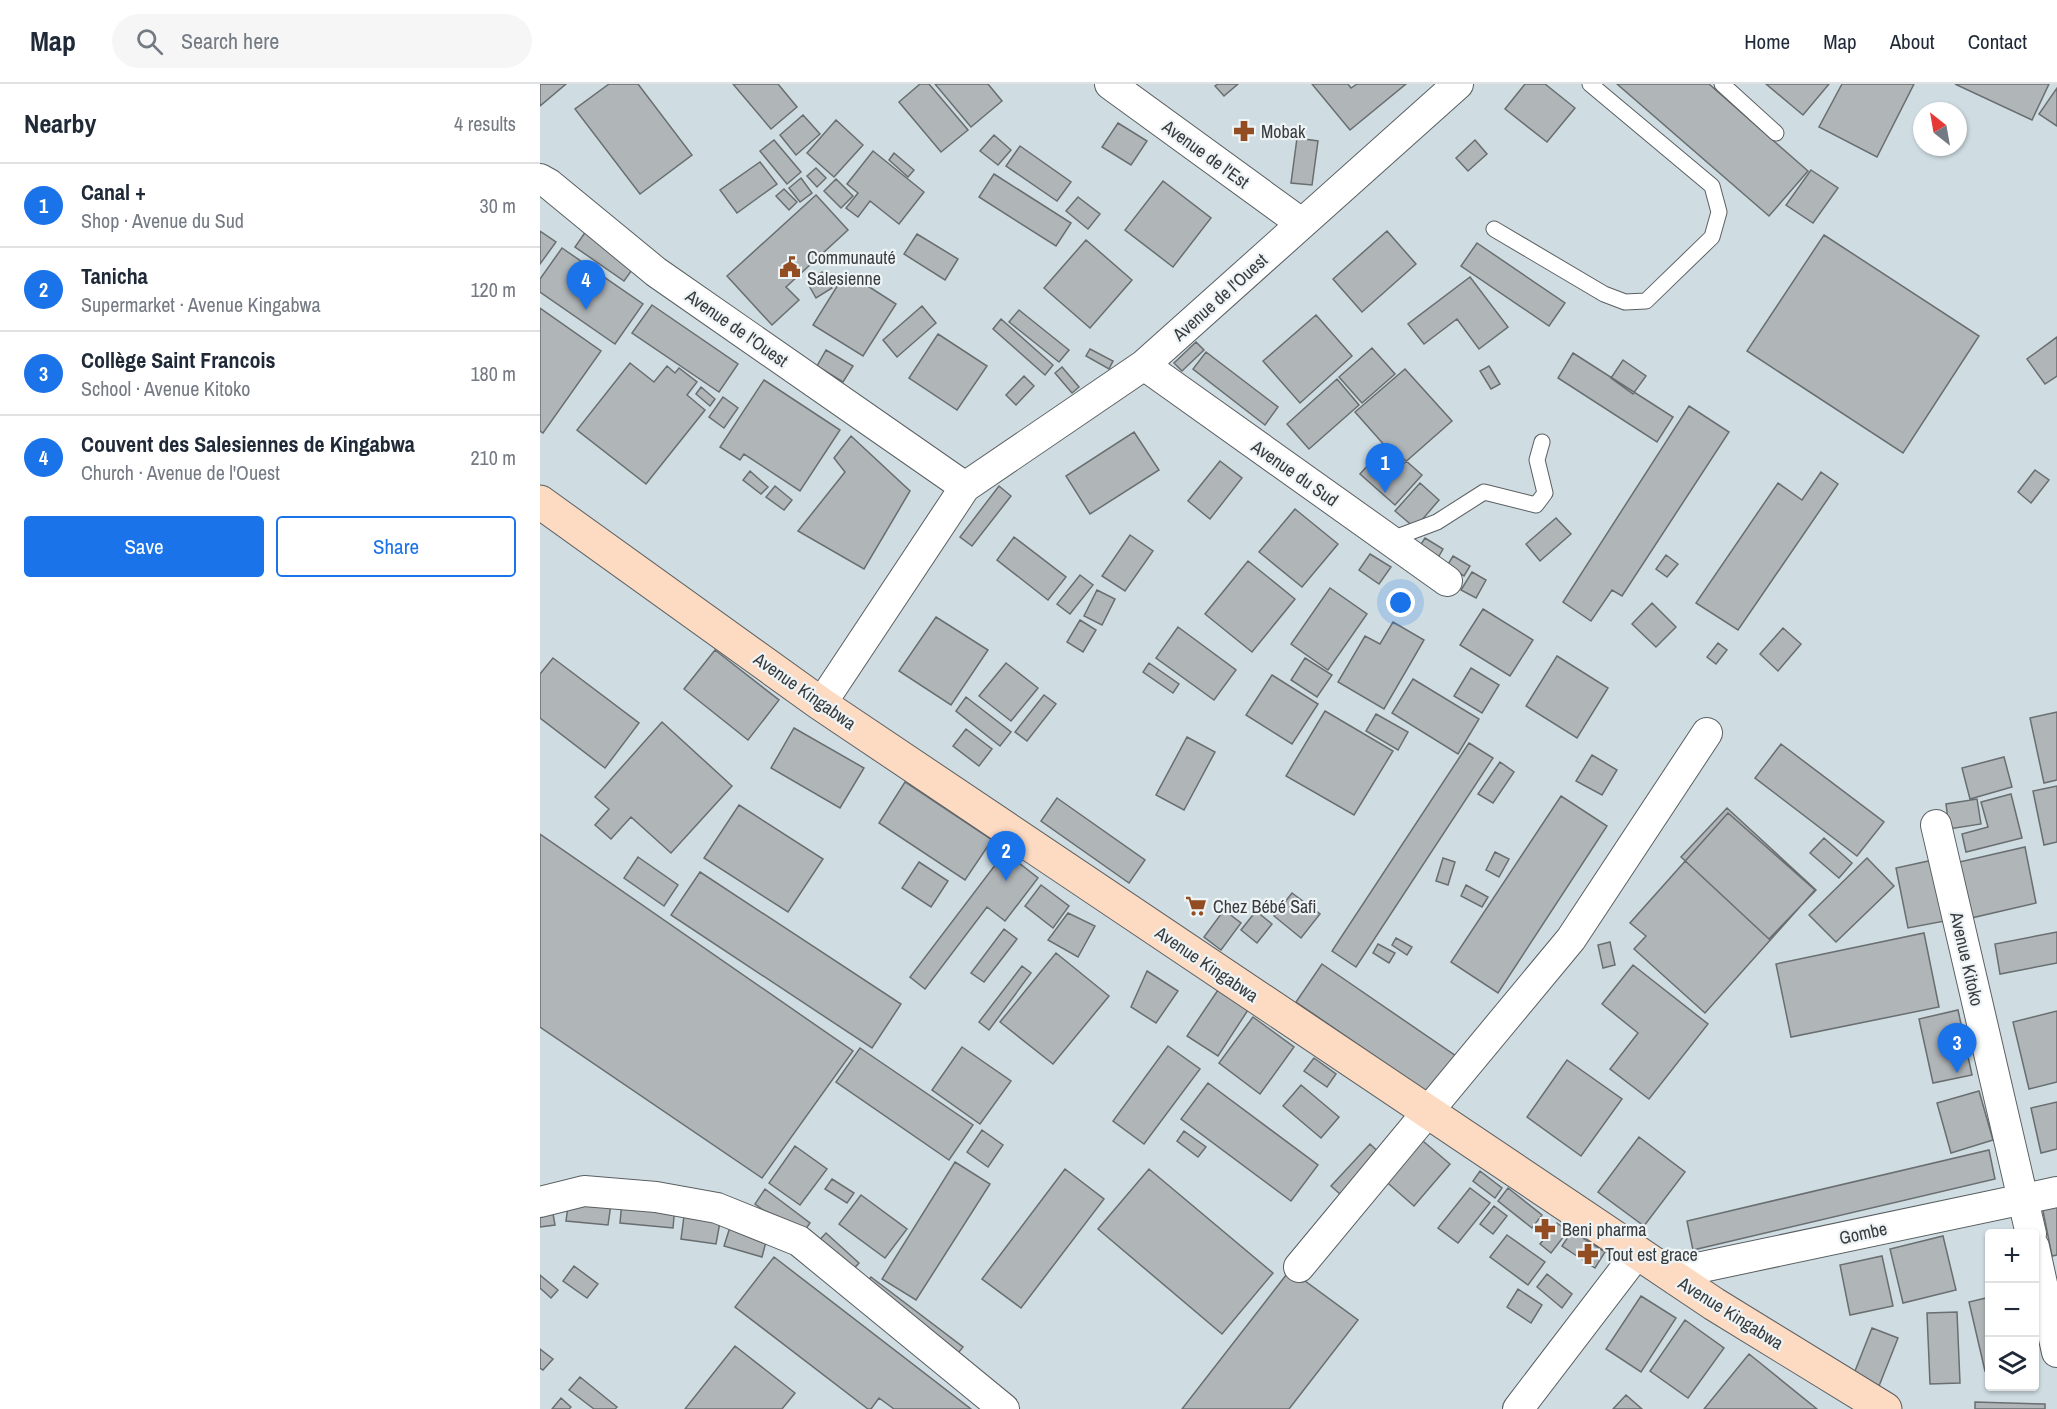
<!DOCTYPE html>
<html lang="en">
<head>
<meta charset="utf-8">
<style>
  :root { --surface:#fff; --page:#f6f6f7; --text:#1f2937; --muted:#747a83; --line:#e0e1e3; --accent:#1a73e8 }
  body { margin:0; font-family:"Archivo Narrow",sans-serif; background:var(--page); color:var(--text) }
  .controls { position:absolute; right:18px; bottom:18px; display:grid; overflow:hidden; border-radius:6px; box-shadow:0 2px 4px #0004 }
  .controls button { width:54px; height:54px; display:grid; place-items:center; padding:0; border:0; border-bottom:2px solid var(--line); background:var(--surface); color:var(--text); font:30px sans-serif }
  .compass { position:absolute; left:1373px; top:18px; width:54px; height:54px; border-radius:50%; background:var(--surface); box-shadow:0 2px 4px #0004; rotate:329deg }
  .you { position:absolute; left:861px; top:519px; width:21px; height:21px; margin:-15px; border:4px solid #fff; border-radius:50%; background:#1a73e8; box-shadow:0 0 0 9px #1a73e833 }
  .badge { display:grid; place-items:center; width:39px; height:39px; border-radius:50%; background:var(--accent); color:#fff; font-size:20px; font-weight:700 }
  .pin { position:absolute; translate:-50% -50px; filter:drop-shadow(0 2px 3px #0008) }
  .pin::after { content:''; position:absolute; top:32px; width:21px; height:18px; background:inherit; clip-path:polygon(0 0,100% 0,50% 100%) }
  .list { margin:0; padding:0; list-style:none }
  h2 { display:flex; justify-content:space-between; align-items:center; height:78px; margin:0; padding:0 24px; font-size:26px }
  h2 small { font-size:20px; font-weight:400; color:var(--muted) }
  .list li { display:grid; grid-template-columns:39px 1fr auto; gap:18px; align-items:center; box-sizing:border-box; height:84px; padding:0 24px; border-top:2px solid var(--line) }
  .list b { display:block; font-size:22px; white-space:nowrap }
  .list p { margin:0; font-size:20px; white-space:nowrap; color:var(--muted) }
  .list em { font-size:20px; font-style:normal; color:var(--muted) }
  .actions { display:flex; gap:12px; padding:18px 24px }
  .actions a { flex:1; padding:14px 0; border:2px solid var(--accent); border-radius:6px; text-align:center; font-size:21px; color:var(--accent) }
  .actions .main { background:var(--accent); color:#fff }
  .icon { flex:none; width:33px; height:33px; fill:none; stroke:currentColor; stroke-width:2; stroke-linecap:round; stroke-linejoin:round }
  .map { position:relative; flex:none; width:1517px; height:1325px; overflow:hidden }
  header { display:flex; align-items:center; gap:36px; box-sizing:border-box; height:84px; padding:0 30px; background:var(--surface); border-bottom:2px solid var(--line) }
  header strong { font-size:28px }
  nav { display:flex; gap:33px; margin-inline-start:auto; font-size:21px }
  .search { width:420px; height:54px; background:var(--page); display:flex; align-items:center; gap:15px; box-sizing:border-box; padding:0 21px; border-radius:33px; color:var(--muted); font-size:22px }
  main { display:flex }
  aside { flex:1; background:var(--surface) }
  .map>svg:first-child { display:block }
</style>
</head>
<body>
<header>
<strong>Map</strong>
<div class="search"><svg class="icon" aria-label="search" viewBox="0 0 24 24"><circle cx="10" cy="10" r="6"/><path d="M15 15l6 6"/></svg>Search here</div>
<nav><a>Home</a><a>Map</a><a>About</a><a>Contact</a></nav>
</header>
<main>
<aside>
<h2>Nearby<small>4 results</small></h2>
<ul class="list">
<li><span class="badge">1</span><div><b>Canal +</b><p>Shop · Avenue du Sud</p></div><em>30 m</em></li>
<li><span class="badge">2</span><div><b>Tanicha</b><p>Supermarket · Avenue Kingabwa</p></div><em>120 m</em></li>
<li><span class="badge">3</span><div><b>Collège Saint Francois</b><p>School · Avenue Kitoko</p></div><em>180 m</em></li>
<li><span class="badge">4</span><div><b>Couvent des Salesiennes de Kingabwa</b><p>Church · Avenue de l'Ouest</p></div><em>210 m</em></li>
</ul>
<div class="actions"><a class="main">Save</a><a>Share</a></div>
</aside>
<div class="map">
<svg width="1517" height="1325" viewBox="0 0 1517 1325">
  <rect width="100%" height="100%" fill="#e1e7e9"/>
  <!-- built -->
  <path fill="#cfdde3" fill-rule="evenodd" d="M0 0H1517V1325H0ZM1382 27H1418V63H1382ZM1450 1150H1494V1302H1450Z"/>
  <!-- building -->
  <path fill="#b0b5b8" stroke="#696e70" stroke-width="1.5" d="M0 0H26L0 22Z
    M69 0H98L152 71 100 110 35 25Z
    M193 0H238L257 23 231 45Z
    M380 0H389L428 46 401 68 359 18Z
    M395 0H448L462 17 431 43Z
    M678 0H698L684 12 675 2Z
    M772 0H808L811 4 817 0H866L810 46Z
    M985 0H1005L1035 24 1007 58 965 25Z
    M1077 0H1169L1268 87 1229 132Z
    M1226 0H1289L1263 31Z
    M1302 0H1374L1337 73 1279 43Z
    M1415 0H1509L1492 36Z
    M1517 4V42L1499 30Z
    M263 31 280 50 256 71 240 51Z
    M296 36 323 61 294 93 267 69Z
    M578 39 607 57 591 81 562 63Z
    M454 51 471 66 458 81 440 67Z
    M757 54 778 57 772 101 751 99Z
    M234 56 261 88 247 100 220 67Z
    M935 56 947 70 928 87 916 74Z
    M480 62 531 98 517 117 466 82Z
    M333 67 384 108 359 140 330 117 318 133 306 124 318 109 307 100Z
    M354 69 374 86 368 93 349 76Z
    M220 78 237 100 197 129 180 106Z
    M276 84 286 94 277 103 267 92Z
    M1271 86 1298 104 1273 139 1246 121Z
    M454 90 531 139 516 162 439 113Z
    M261 94 272 109 260 118 249 104Z
    M296 95 313 112 301 124 284 107Z
    M623 97 671 134 633 183 585 146Z
    M244 105 257 118 249 126 236 112Z
    M276 111 308 146 246 203 259 216 232 241 187 192Z
    M538 113 560 130 548 145 526 127Z
    M53 137 102 172 84 197 35 163Z
    M0 147 16 158 0 180Z
    M847 147 876 180 822 228 793 195Z
    M377 150 418 175 405 196 364 170Z
    M1284 151 1439 252 1363 369 1207 267Z
    M546 156 592 196 550 244 504 204Z
    M937 159 1025 219 1009 242 921 182Z
    M22 164 103 220 75 260 0 208V195Z
    M282 188 292 204 276 214 267 198Z
    M306 188 356 220 323 272 273 241Z
    M930 193 968 243 939 265 917 235 884 260 868 240Z
    M112 221 198 280 179 308 92 249Z
    M382 222 396 239 357 273 343 256Z
    M0 224 61 267 3 349 0 347Z
    M479 226 529 266 519 278 469 238Z
    M776 231 812 272 760 319 723 277Z
    M461 235 513 281 505 291 453 245Z
    M398 250 447 282 417 326 369 294Z
    M1517 253V292L1505 300 1487 275Z
    M656 258 664 266 642 287 634 279Z
    M832 264 855 290 822 319 799 293Z
    M550 265 573 277 569 285 546 272Z
    M286 266 313 282 303 298 277 282Z
    M666 268 738 323 725 341 653 285Z
    M1033 269 1133 333 1117 358 1018 294Z
    M1083 276 1106 292 1093 310 1071 294Z
    M90 279 114 298 127 282 135 289 139 284 157 298 147 311 165 326 106 400 37 346Z
    M949 282 960 300 951 305 940 287Z
    M522 283 539 303 532 309 515 289Z
    M865 285 912 337 862 381 815 328Z
    M484 292 494 302 476 321 466 311Z
    M797 295 819 321 769 365 747 340Z
    M224 296 300 346 260 407 204 370 200 376 180 363Z
    M161 303 175 315 170 322 156 310Z
    M183 313 198 324 184 344 169 333Z
    M1149 322 1189 348 1082 512 1072 506 1051 537 1023 518Z
    M594 348 619 386 550 430 526 392Z
    M311 352 370 407 324 485 258 447 305 388 294 374Z
    M847 360 882 391 855 421 820 390Z
    M680 377 702 394 670 435 648 417Z
    M1495 386 1509 396 1491 419 1478 408Z
    M210 387 228 403 221 410 203 396Z
    M1281 388 1298 400 1198 546 1156 519 1238 399 1262 416Z
    M880 399 899 416 875 444 855 427Z
    M235 402 252 416 244 426 226 413Z
    M459 402 471 412 432 462 420 453Z
    M755 425 798 460 762 503 719 468Z
    M1016 434 1031 450 1000 477 986 460Z
    M590 451 613 467 585 507 562 492Z
    M474 453 526 493 508 516 457 476Z
    M885 454 903 465 895 479 876 468Z
    M830 470 851 483 839 500 819 486Z
    M1126 471 1138 480 1127 493 1116 485Z
    M913 472 930 482 924 492 907 482Z
    M708 477 755 515 712 568 665 530Z
    M932 488 946 496 936 514 921 506Z
    M540 491 553 501 530 530 517 520Z
    M790 504 827 530 788 586 751 560Z
    M557 506 575 515 562 541 544 532Z
    M1112 519 1136 543 1116 563 1092 540Z
    M943 525 993 556 970 592 920 561Z
    M396 533 448 566 411 621 359 587Z
    M540 536 556 546 543 568 527 558Z
    M853 538 884 556 844 625 798 598 825 552 840 560Z
    M638 543 696 586 674 616 616 574Z
    M1243 544 1261 560 1238 587 1220 570Z
    M1178 559 1187 566 1176 580 1167 573Z
    M175 566 239 616 208 656 144 605Z
    M1017 572 1068 604 1037 654 986 622Z
    M13 574 99 639 65 684 0 634V590Z
    M765 574 792 591 777 613 751 596Z
    M466 579 498 604 471 637 439 612Z
    M609 579 639 600 633 609 603 588Z
    M931 584 959 601 942 629 914 612Z
    M732 591 778 620 752 660 706 631Z
    M873 595 939 635 918 670 852 629Z
    M504 611 516 620 487 657 475 648Z
    M426 613 471 648 460 662 416 627Z
    M785 627 853 667 814 731 746 692Z
    M1517 628V696L1504 699 1490 634Z
    M836 630 868 648 858 666 826 647Z
    M122 638 192 702 131 769 91 733 71 755 55 741 69 725 55 713Z
    M254 644 324 684 300 724 231 684Z
    M426 645 452 665 439 682 413 662Z
    M647 653 675 668 644 726 616 711Z
    M929 659 953 674 816 883 792 867Z
    M1241 660 1344 738 1317 772 1215 694Z
    M1052 671 1077 686 1062 711 1036 697Z
    M1464 673 1472 703 1430 715 1422 684Z
    M960 678 974 688 953 719 938 710Z
    M365 698 452 756 425 796 339 739Z
    M1517 702V758L1504 761 1493 707Z
    M1471 710 1482 754 1426 768 1422 750 1448 743 1441 718Z
    M1021 712 1067 742 958 909 911 878Z
    M517 714 605 776 589 799 501 737Z
    M1437 715 1441 740 1409 745 1406 720Z
    M199 721 283 775 248 828 164 774Z
    M1187 724 1276 806 1229 855 1141 773Z
    M1188 729 1275 806 1165 929 1094 865 1106 852 1090 839Z
    M0 750 313 967 222 1094 0 943Z
    M1284 754 1312 779 1299 794 1270 769Z
    M1485 763 1496 819 1427 835 1415 779Z
    M465 768 498 794 465 837 447 823 385 905 370 893Z
    M955 768 969 775 959 793 946 786Z
    M98 773 138 801 124 822 84 794Z
    M903 774 915 778 908 801 896 797Z
    M1327 774 1354 802 1296 858 1269 831Z
    M1393 776 1405 837 1368 844 1356 784Z
    M379 778 408 797 391 823 362 804Z
    M160 788 361 920 332 964 131 831Z
    M501 801 529 822 513 844 485 822Z
    M926 801 948 813 942 823 921 812Z
    M752 809 780 830 761 854 734 832Z
    M684 826 701 839 681 866 664 853Z
    M716 827 732 840 717 859 701 846Z
    M528 829 555 842 538 873 508 856Z
    M464 845 477 855 444 898 431 889Z
    M1517 848V879L1460 890 1455 860Z
    M1384 849 1399 923 1251 953 1236 880Z
    M856 854 872 863 867 871 852 861Z
    M1070 858 1075 881 1063 884 1058 861Z
    M838 860 855 869 849 879 833 869Z
    M516 869 569 912 513 980 460 938Z
    M782 880 916 972 890 1010 756 918Z
    M1093 881 1168 940 1109 1015 1070 985 1098 949 1062 920Z
    M482 882 491 889 449 946 439 938Z
    M607 887 638 907 616 939 591 923Z
    M678 906 708 926 678 972 647 952Z
    M1418 926 1432 991 1393 999 1379 935Z
    M1517 927V998L1489 1005 1473 938Z
    M713 933 754 963 720 1010 679 979Z
    M628 962 660 985 604 1060 573 1037Z
    M422 963 471 997 440 1040 392 1006Z
    M320 964 433 1041 409 1076 296 998Z
    M774 974 796 990 787 1003 764 987Z
    M1027 976 1082 1015 1041 1072 987 1033Z
    M668 999 778 1081 751 1117 641 1035Z
    M761 1001 799 1033 781 1054 743 1022Z
    M1439 1007 1453 1056 1411 1069 1397 1019Z
    M1517 1018V1065L1501 1069 1491 1024Z
    M442 1046 463 1061 448 1083 427 1068Z
    M644 1047 666 1063 658 1073 637 1057Z
    M877 1052 910 1080 874 1122 842 1094Z
    M1099 1053 1145 1088 1104 1142 1058 1108Z
    M830 1060 847 1076 809 1118 791 1102Z
    M255 1062 287 1085 260 1121 229 1099Z
    M1449 1066 1455 1095 1153 1166 1147 1137Z
    M415 1078 450 1100 376 1216 342 1195Z
    M525 1085 564 1115 481 1224 442 1195Z
    M609 1085 733 1189 682 1250 558 1145Z
    M940 1087 962 1104 955 1114 933 1097Z
    M292 1095 314 1109 307 1119 285 1105Z
    M930 1104 950 1119 918 1159 898 1144Z
    M968 1104 1002 1131 992 1144 958 1117Z
    M225 1105 270 1139 260 1153 215 1120Z
    M321 1111 367 1145 345 1174 299 1140Z
    M29 1115 71 1120 68 1141 26 1137Z
    M82 1117 135 1122 133 1144 80 1139Z
    M1517 1119V1171L1512 1172 1502 1122Z
    M954 1122 967 1132 953 1150 940 1140Z
    M12 1124 15 1141 0 1143V1126Z
    M144 1132 180 1138 176 1160 141 1155Z
    M1017 1139 1028 1147 1011 1169 1000 1160Z
    M191 1140 228 1150 222 1173 184 1162Z
    M1032 1147 1065 1168 1055 1184 1022 1162Z
    M286 1149 319 1179 308 1191 275 1161Z
    M967 1151 1005 1178 988 1201 950 1173Z
    M1403 1152 1416 1206 1363 1219 1350 1165Z
    M1342 1172 1353 1222 1310 1231 1300 1181Z
    M234 1173 431 1325H354L339 1314 331 1325H328L195 1223Z
    M34 1182 58 1200 47 1214 23 1197Z
    M750 1186 818 1236 749 1325H642Z
    M1007 1190 1032 1210 1022 1224 997 1203Z
    M0 1191 18 1206 11 1214 0 1204Z
    M331 1193 423 1263 415 1273 324 1202Z
    M978 1205 1002 1221 991 1239 967 1223Z
    M1101 1212 1136 1234 1101 1288 1066 1265Z
    M1450 1213V1286L1445 1287 1429 1218Z
    M1417 1228 1420 1299 1390 1300 1387 1229Z
    M1145 1236 1184 1264 1148 1314 1110 1287Z
    M1332 1244 1358 1254 1339 1302 1313 1292Z
    M195 1262 255 1309 242 1325H145Z
    M0 1265 13 1275 3 1286 0 1284Z
    M1209 1270 1277 1325H1164Z
    M40 1293 77 1323 75 1325H54L29 1306Z
    M1086 1311 1102 1325H1073Z
    M21 1314 31 1323 29 1325H12Z
    M1435 1318 1505 1320V1325H1435Z"/>
  <g fill="none" stroke-linecap="round" stroke-linejoin="round">
    <defs>
      <path id="lane" d="M1182 0 1236 49
        M954 145 1064 210 1085 218 1106 217 1172 153 1179 128 1172 102 1050 0
        M849 456 897 438 944 408 996 421 1005 409 997 376 1002 358"/>
      <path id="street" d="M570 0 761 139
        M0 95 9 100 116 188 425 403
        M604 281 907 497
        M281 620 425 403 604 281 918 0
        M1396 741 1491 1150
        M0 1118 44 1107 116 1113 177 1124 259 1157 464 1325
        M1494 1163 1517 1268
        M759 1183 1031 855 1167 649
        M1129 1190 1517 1108
        M978 1325 1098 1168"/>
      <path id="secondary" d="M0 418 281 620 1174 1220 1345 1325"/>
    </defs>
    <!-- lane casing -->
    <use href="#lane" stroke="#5a5f61" stroke-width="17"/>
    <!-- street casing -->
    <use href="#street" stroke="#5a5f61" stroke-width="32"/>
    <!-- secondary casing -->
    <use href="#secondary" stroke="#5a5f61" stroke-width="35"/>
    <!-- lane -->
    <use href="#lane" stroke="#fff" stroke-width="15"/>
    <!-- street -->
    <use href="#street" stroke="#fff" stroke-width="30"/>
    <!-- secondary -->
    <use href="#secondary" stroke="#fddac2" stroke-width="33"/>
  </g>
  <!-- icons -->
  <defs>
    <symbol id="pharmacy-bare" viewBox="-9 -9 18 18"><path d="M-2-6h4v4h4v4h-4v4h-4v-4h-4v-4h4Z" fill="#924d23" stroke="#eef4f6" stroke-width="2.5" paint-order="stroke"/></symbol>
    <symbol id="civic-bare" viewBox="-9 -9 18 18"><path d="M-.6-6.5H3V-4.5H.6V-3L4-1V1h2V6H-6V1h2V-1L-.6-3ZM-1.2 2.5V6h2.4V2.5Z" fill="#924d23" stroke="#eef4f6" stroke-width="2.5" paint-order="stroke"/></symbol>
    <symbol id="supermarket-bare" viewBox="-9 -9 18 18"><path d="M-6-5.5h2.5l.6 2H6L4.5 2H-2.5L-4.4-4H-6ZM-1.5 3.2a1.3 1.3 0 1 0 .1 0ZM3 3.2a1.3 1.3 0 1 0 .1 0Z" fill="#924d23" stroke="#eef4f6" stroke-width="2.5" paint-order="stroke"/></symbol>
  </defs>
  <g fill-rule="evenodd">
    <use href="#pharmacy-bare" x="689" y="32" width="30" height="30"/>
    <use href="#civic-bare" x="235" y="168" width="30" height="30"/>
    <use href="#supermarket-bare" x="641" y="807" width="30" height="30"/>
    <use href="#pharmacy-bare" x="990" y="1130" width="30" height="30"/>
    <use href="#pharmacy-bare" x="1033" y="1155" width="30" height="30"/>
  </g>
  <g text-anchor="middle" dominant-baseline="central" stroke-width="4.5" stroke-linejoin="round" paint-order="stroke">
    <!-- poi labels -->
    <g font-size="18" fill="#393b3c" stroke="#eef4f6" text-anchor="start">
      <text x="721" y="47">Mobak</text>
      <text x="267" y="173">Communauté<tspan x="267" dy="21">Salesienne</tspan></text>
      <text x="673" y="822">Chez Bébé Safi</text>
      <text x="1022" y="1145">Beni pharma</text>
      <text x="1065" y="1170">Tout est grace</text>
    </g>
    <!-- street labels -->
    <g font-size="18" fill="#393b3c" stroke="#eef4f6">
      <text transform="translate(666 70) rotate(36)">Avenue de l'Est</text>
      <text transform="translate(680 213) rotate(-42)">Avenue de l'Ouest</text>
      <text transform="translate(197 244) rotate(35)">Avenue de l'Ouest</text>
      <text transform="translate(755 389) rotate(35)">Avenue du Sud</text>
      <text transform="translate(265 607) rotate(35)">Avenue Kingabwa</text>
      <text transform="translate(1427 875) rotate(77)">Avenue Kitoko</text>
      <text transform="translate(667 880) rotate(34)">Avenue Kingabwa</text>
      <text transform="translate(1323 1149) rotate(-12)">Gombe</text>
      <text transform="translate(1191 1229) rotate(32)">Avenue Kingabwa</text>
    </g>
  </g>
</svg>
<div class="controls">
<button>+</button>
<button>−</button>
<button><svg class="icon" aria-label="layers" viewBox="0 0 24 24"><path d="M12 4l9 5-9 5-9-5zM3 14l9 5 9-5"/></svg></button>
</div>
<svg class="compass" viewBox="-18 -18 36 36"><path d="M0-13l5 13h-10z" fill="#e53935"/><path d="M0 13l5-13h-10z" fill="#747a83"/></svg>
<div class="you"></div>
<div class="pin badge" style="left:845px;top:409px">1</div>
<div class="pin badge" style="left:466px;top:797px">2</div>
<div class="pin badge" style="left:1417px;top:989px">3</div>
<div class="pin badge" style="left:46px;top:226px">4</div>
</div>
</main>
</body>
</html>
